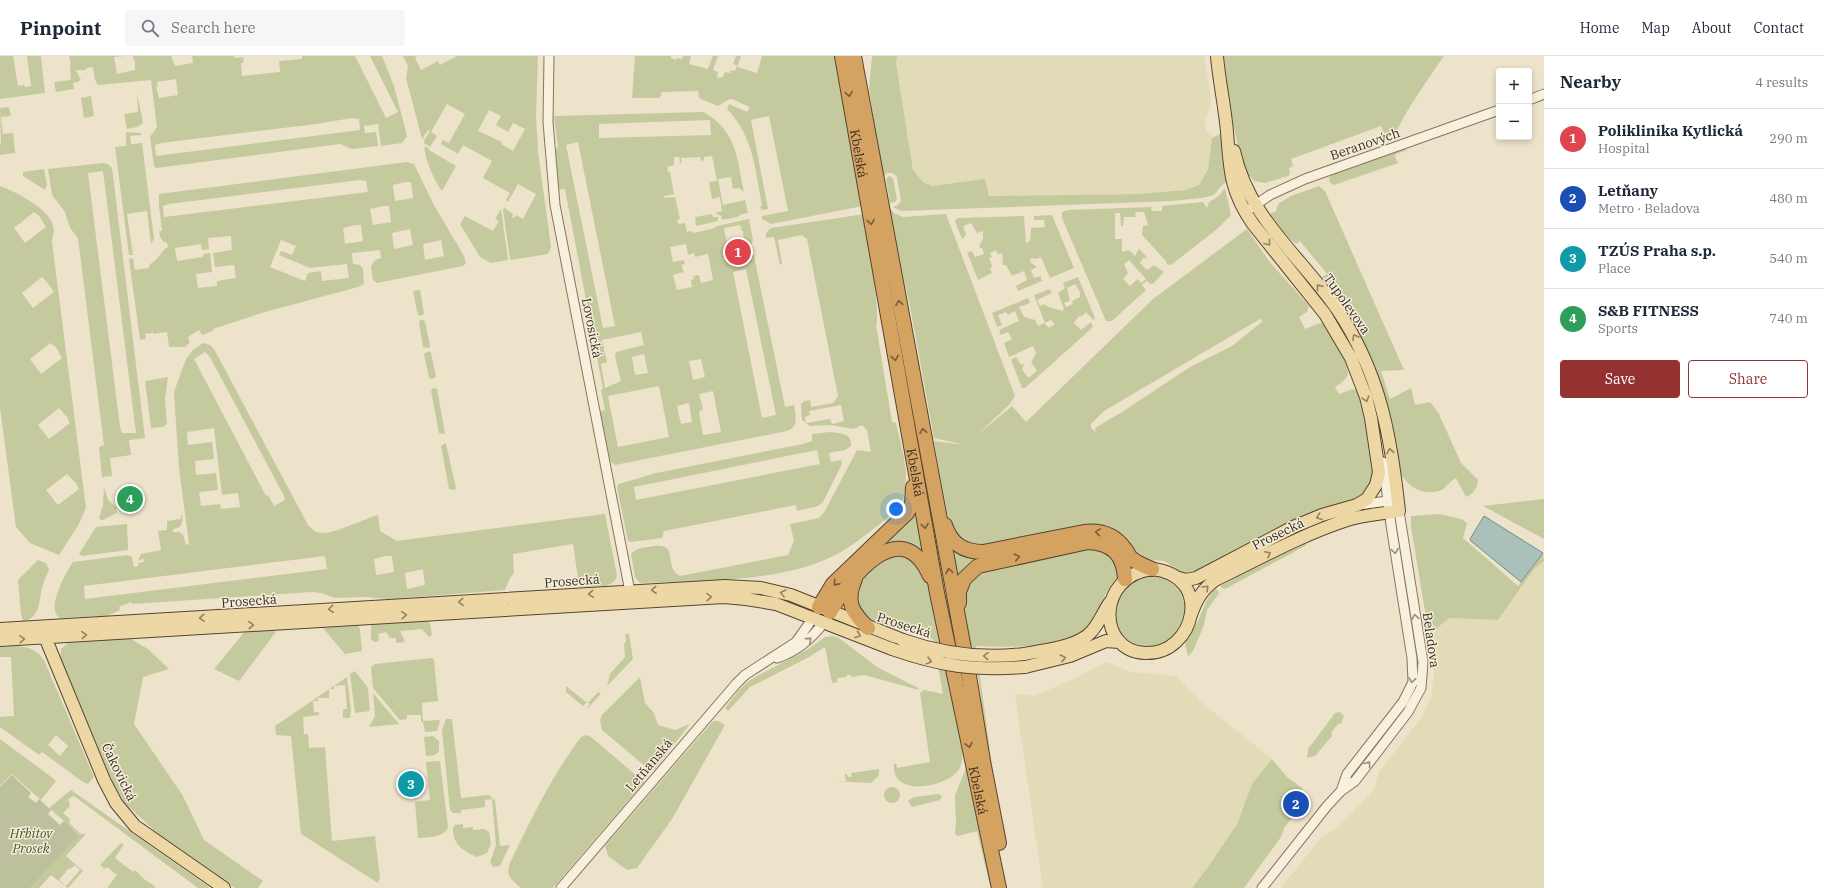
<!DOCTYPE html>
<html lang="en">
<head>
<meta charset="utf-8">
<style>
  :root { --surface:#fff; --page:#f6f6f7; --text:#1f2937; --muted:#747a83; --line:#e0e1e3; --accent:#943232 }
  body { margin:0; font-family:"IBM Plex Serif",serif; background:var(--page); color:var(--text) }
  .controls { position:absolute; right:12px; top:12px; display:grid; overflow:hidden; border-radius:4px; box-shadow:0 2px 6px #0003 }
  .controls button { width:36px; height:36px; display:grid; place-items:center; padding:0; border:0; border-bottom:1px solid var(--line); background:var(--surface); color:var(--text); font:20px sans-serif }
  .you { position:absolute; left:896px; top:453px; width:14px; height:14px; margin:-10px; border:3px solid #fff; border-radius:50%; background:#1a73e8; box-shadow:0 0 0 6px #1a73e833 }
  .badge { display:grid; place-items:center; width:26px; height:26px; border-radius:50%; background:var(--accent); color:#fff; font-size:13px; font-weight:700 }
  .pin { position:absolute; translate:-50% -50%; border:2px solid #fff; box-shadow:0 1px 4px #0006 }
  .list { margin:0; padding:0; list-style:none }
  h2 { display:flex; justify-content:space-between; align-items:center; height:52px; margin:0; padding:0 16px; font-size:17px }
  h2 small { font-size:13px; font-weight:400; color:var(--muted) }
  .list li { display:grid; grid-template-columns:26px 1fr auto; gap:12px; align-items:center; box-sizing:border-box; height:60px; padding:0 16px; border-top:1px solid var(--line) }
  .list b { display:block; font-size:15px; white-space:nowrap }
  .list p { margin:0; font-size:13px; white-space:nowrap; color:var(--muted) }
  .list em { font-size:13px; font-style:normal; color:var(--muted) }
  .actions { display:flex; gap:8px; padding:12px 16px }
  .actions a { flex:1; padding:9px 0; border:1px solid var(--accent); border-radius:4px; text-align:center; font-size:14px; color:var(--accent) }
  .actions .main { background:var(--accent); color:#fff }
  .icon { flex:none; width:22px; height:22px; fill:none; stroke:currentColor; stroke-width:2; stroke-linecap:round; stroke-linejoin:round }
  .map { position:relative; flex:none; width:1544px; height:832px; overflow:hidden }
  header { display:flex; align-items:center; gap:24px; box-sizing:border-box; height:56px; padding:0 20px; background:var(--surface); border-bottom:1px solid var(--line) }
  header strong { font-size:19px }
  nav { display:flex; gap:22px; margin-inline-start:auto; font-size:14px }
  .search { width:280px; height:36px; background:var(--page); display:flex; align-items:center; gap:10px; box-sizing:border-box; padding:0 14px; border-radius:4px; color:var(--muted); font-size:15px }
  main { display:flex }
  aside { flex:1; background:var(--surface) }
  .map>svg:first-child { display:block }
</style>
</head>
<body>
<header>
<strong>Pinpoint</strong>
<div class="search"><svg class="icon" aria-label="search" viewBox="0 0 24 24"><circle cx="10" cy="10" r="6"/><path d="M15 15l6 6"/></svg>Search here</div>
<nav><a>Home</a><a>Map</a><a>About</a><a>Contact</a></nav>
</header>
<main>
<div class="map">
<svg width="1544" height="832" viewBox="0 0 1544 832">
  <rect width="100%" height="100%" fill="#ede2ca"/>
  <!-- farmland -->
  <path fill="#e2dbb7" d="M897 0H1204L1211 41 1210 52 1205 64 1206 74 1212 82 1208 113 1199 129 1185 134 1139 138 989 140 985 124 932 130 923 126 913 114 896 7Z
    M1544 505V832H1281L1320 783 1339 770 1374 734 1379 716 1422 661 1431 641 1434 618 1431 589 1434 576 1440 568 1449 562 1498 564 1534 513Z
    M1106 606 1132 616 1176 620 1202 647 1272 703 1252 728 1237 768 1208 811 1192 832H1043L1015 638 1035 640 1079 620Z"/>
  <!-- green -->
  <path fill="#c5ca9e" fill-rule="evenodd" d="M0 0H13L18 30 24 29 25 31 31 30 27 0H41L45 37 0 43Z
    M69 0H125L114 1 117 18 135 14V6L133 0H171L175 10 193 7 192 0H234L235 2 243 1 244 6 241 7 242 20 280 16 279 5 302 3V0H355L386 62 398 56 370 0H382L394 30 407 80 402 87 381 90 378 68 364 70 365 77 376 76 378 90 352 93 340 88 156 112 154 110 150 81 157 71 151 24 98 29 95 24 93 11 86 12V14H76L81 24 78 26 73 27 74 33 56 36 54 26 71 24 70 8H71ZM176 23 178 39 159 42 156 31 158 30 157 26ZM352 62 359 63 360 74 156 100 155 89 161 87 316 68Z
    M403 0H417L415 2 421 14 438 5 440 9 457 0H538L536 60 538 96 551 191 548 198 511 204 510 203 503 154 507 148 505 152 513 158 512 161 514 162 516 159 523 163 536 138 518 128 508 146 506 144 510 137 483 122 492 105 463 89 458 98 441 88 443 84 449 87 465 58 447 48 431 76 437 80 430 91 424 87V85L430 75 428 74 422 83 406 22 408 10ZM489 54 501 60 496 69 508 76 513 67 525 73 513 95 501 88 502 86 478 75Z
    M635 0H671V2L676 4 677 2 682 3 683 0H691L689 8 708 13 713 0H718L713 14 718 16 717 22 723 21 725 16 730 17 731 14 735 15 737 9 733 8 736 0H741L737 11 757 17 762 0H835L863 150 771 168 762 163V160L788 155 769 60 751 64 768 153 763 154 759 151 762 150C755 114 754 81 727 53L729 48 747 56 750 51 732 43 728 44 718 50 699 42 698 35 662 36 660 42H632Z
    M872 0H897L896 7 913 114 923 126 932 130 985 123 989 140 1139 138 1185 134 1199 129 1208 113 1212 82 1220 78 1227 126C1220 129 1218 136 1213 139 1206 143 1183 143 1174 145L901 155 893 151 898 149 901 145 897 121 893 117H887L883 122 881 113 869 32Z
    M1224 0H1444C1436 12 1396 68 1397 78L1386 82 1381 70 1291 103 1293 110 1289 112 1290 118 1288 120 1265 127 1254 125 1250 120 1247 121C1234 82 1228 41 1224 0Z
    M137 37 143 67 137 71 127 73 124 58 138 56Z
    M91 40 94 60 84 62 81 42Z
    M9 51 11 60 1 61 3 78 13 77 15 97 0 99V89L1 88 0 52Z
    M703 56C737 74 737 103 744 136L739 132 733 133 731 121 718 123 723 149 745 144 748 157 742 158 737 161 722 164 721 160 715 157 722 155 720 141 712 143 709 126 717 125 712 100 704 101V104L701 105 700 101 681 102 682 108 680 106 679 101H674V109L667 111 668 116H670L674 138 664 140 665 142 675 141 680 163 677 164 678 168 685 167 687 176 691 175 694 177 715 172 717 170 749 163 753 184 750 192 754 200 785 351 794 349C795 358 800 371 787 375L615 409 610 405 600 359 601 355 605 354 601 334 603 333 565 133 557 134 554 98 558 90 554 62 555 60ZM710 64 711 79 599 82V68ZM578 86 615 270 603 272 566 89ZM740 169 742 175H743L745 194 735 198 729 197 724 172ZM686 188 688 199 694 197 695 201 708 198 713 224 701 227 699 219 693 220 694 223 691 224 692 231 677 234 673 219 684 216 681 209 685 208 684 204 673 206 670 191ZM746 213 776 359 762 362 733 216ZM641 276 644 289 616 296 615 301 621 325 605 332 601 308 607 306 602 284ZM644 298 648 317 635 319 632 301ZM701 303 705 321 693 324 689 305ZM659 330 669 381 618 391 608 340ZM713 335 721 376 703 379 699 356 703 353 699 338ZM689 347 692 366 681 368 677 350Z
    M126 76 141 77V79L130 80 131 88 142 87 154 183 151 188 147 155 127 158 133 199H129L115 91 126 90Z
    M425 90 429 93V94L456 110 442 135C436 128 422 98 425 90Z
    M1401 92 1408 94 1396 98 1395 101 1398 107 1334 129 1329 126 1330 119Z
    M407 106 414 108 435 151 464 200 466 207 463 210 377 227 373 224 371 211 375 204 381 202 380 194 352 197 353 208 360 209 363 213 364 228 358 231 265 256 213 273V275L202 279 199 274 188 281 190 286 185 291H169L167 276 153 278 152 273V277L145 278 146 283 140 284 129 203 133 202 135 214 149 212 150 208C160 203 160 195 168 191L167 187C161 185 160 181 159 175H162L159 150V138ZM360 124 366 125 368 136 164 161 163 150 169 148ZM405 126H411L413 142 395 145 393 129ZM383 150H389L391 166 373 169 370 153ZM355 169H361L363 185 345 188 343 172ZM410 173 413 189 394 193 392 177ZM231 180 232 194 213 197 215 211 234 209 236 222 217 225V230L198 232 196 218 212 216 210 197 203 198V201L177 205 175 192 201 188 202 194 209 193 208 182ZM281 184 296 190 292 199 281 195 279 199 310 212 347 208 349 222 322 225 321 215 308 217 305 225 270 211ZM441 184 444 200 425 204 423 188Z
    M103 107 108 108 112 112 145 382 129 384 131 399 110 402 112 420 102 421 99 391 104 389 78 182 70 172 65 156 52 139 48 113ZM103 115 136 377H122L120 371 88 117Z
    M44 113 47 129 45 134 23 120V116Z
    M889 120 893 122 897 143 895 146 890 147 886 123Z
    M0 130C16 136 53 154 54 174 54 178 52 182 52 186L86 452 79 468 59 499 30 487 16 471 0 352ZM34 156 39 160 46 171 25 187 14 172ZM42 221 47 226 54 236 33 252 22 237ZM50 287 56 291 62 302 41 318 30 303ZM59 352 67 361 70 367 49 383 38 369ZM67 418 76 427 79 433 58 449 46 434Z
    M1319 130 1325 135 1404 314 1381 315 1390 343 1411 332 1415 349 1430 346 1438 356 1461 407 1478 424C1477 433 1473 438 1466 441L1456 422C1449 425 1445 434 1439 435 1422 440 1407 430 1400 416 1393 377 1387 335 1370 298 1357 271 1338 246 1322 221L1327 218 1300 185 1296 188C1287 180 1275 170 1270 158L1276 155 1278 148 1291 140Z
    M1225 132 1231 159 1217 173 1171 209 1167 208 1166 205 1142 179 1143 170 1148 169 1144 156H1135L1136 161H1124L1123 170H1121L1120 157H1115V183H1122V196L1129 194 1135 200 1139 193 1147 201 1144 203 1143 202 1140 207 1147 214 1154 209 1164 216 1154 227 1150 228 1147 225 1142 229 1146 234 1112 265H1106L1062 162V156L1068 154 1151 151 1152 155H1162V150L1203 146 1207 152 1209 146 1219 140ZM1129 204 1146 223 1141 227 1138 223 1130 230 1123 223 1128 217 1124 208Z
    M888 150 894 157 903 161 946 158 1015 340 1010 348 976 380 1012 350 1026 366 1153 243 1247 173 1269 205 1309 250 1307 256 1299 261 1305 273 1320 267 1328 270C1332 279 1349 308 1348 318 1346 324 1340 328 1335 331L1339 338 1353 333 1358 335 1364 349 1376 421 1365 438 1357 443 1300 462 1200 516 1186 519 1164 505 1140 503 1129 490H967L953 479 947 457 934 385 965 389 934 382 910 250 889 165ZM1260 263 1263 265 1232 290 1190 311 1122 356 1095 372 1096 376 1091 372V368L1104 355Z
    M501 153 508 204 491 207 480 201 460 168 465 160 493 175 499 165 495 163Z
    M712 158 713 161H718V165L696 170 695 161Z
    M865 158 873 206 877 255V266L876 269 892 366 896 367C901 391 912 420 902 445 898 455 881 467 872 474 859 484 845 495 829 502 775 527 699 524 640 527L635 521 631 498C635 493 641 492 648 491 683 484 661 510 680 520L788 499 794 485 790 468 819 462 825 455 857 394 871 396 867 374 862 369 854 373 830 369 810 370 802 364 801 348 804 345 810 344 811 351 833 347 838 340 807 183 802 179 778 184 782 208 780 209 774 181 766 182C765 178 768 174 771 172ZM841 349 844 365 832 368 830 363 806 367 805 361 810 359 809 355Z
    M1052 159 1074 212 1050 222 1041 201 1036 203 1031 202 1030 206 1037 211 1031 214 1034 222 1041 220V224H1044L1018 235 1016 230 1027 224 1024 215 1012 220 1006 209H1003L1002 197 998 198 996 194 990 197 992 201 989 202 992 210 990 213 992 217 978 224 967 196 972 195 975 201 984 198 982 192H980L979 190 983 183V175L977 177 971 167 963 170 966 179 962 183 955 165 957 162 1024 160 1026 187 1030 185 1031 172 1045 171 1044 164H1034V160Z
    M1078 221 1095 262 1093 264 1086 256 1082 260H1079L1074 267 1081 274 1091 266 1093 271 1025 332H1022L1011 304 1016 301 1021 309 1024 308 1022 314 1029 322 1037 314 1031 307 1036 297 1033 290 1009 301 1004 287 1012 283 1008 276 1001 279 999 274 1019 265 1015 255 1008 259 1006 256 998 259 1002 269 997 271 992 257 1028 242 1030 247 1019 251 1024 261 1035 264 1038 270 1044 267 1049 272 1055 268 1051 264 1045 267 1034 239 1050 233 1052 237 1037 244 1040 250 1045 248 1046 250 1062 255 1064 253 1058 237 1065 232 1063 227ZM1075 228 1080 236V241L1072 245 1073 248 1066 251 1064 247 1070 245 1067 232Z
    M420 234 424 258 420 260 418 259 413 235Z
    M420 264H423L425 266 430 289 429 292 423 291 419 267Z
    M203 287 210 289 214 293 308 469C312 473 315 476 321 477 334 478 364 463 378 459L380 475 397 485 605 458 617 520C613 534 593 530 581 531L579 529 573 488 513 498 514 517 510 522 505 534 390 543 365 541 335 542 321 537 312 536 132 548 131 546 119 551 120 554 107 560 59 562C46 551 66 517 73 506L128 499 132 501 134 511 138 510V507L144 506 143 502 138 505 141 498 161 494 158 475 167 474V465L181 463V459H182C183 467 182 472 173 473V476H179L183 479 186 489 189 488 179 412 174 336 186 303 193 294ZM205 296 210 301 283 438 285 444 274 450 268 439 266 440 194 303ZM214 372 222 439 238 437 240 451 221 453 220 448 201 450 199 436 218 434 216 417 196 419 195 405 214 403 212 386 188 389 187 376ZM325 500 327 513 85 543 84 530ZM386 500H392L394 516 376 519 374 503ZM423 513 425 529 407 533 405 517Z
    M429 295 431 297 436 321 432 323 429 322 424 298Z
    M168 321 165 343 167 368 163 371 151 372 145 325Z
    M433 332 437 333 445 377 444 378 439 377 431 335Z
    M830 376C839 377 853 377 851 390L845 394 829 397 831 406 841 404 842 408 823 446 818 450 797 455 796 449 664 475 662 482 631 486 628 485 617 431 619 428 656 417 803 388 812 385V378ZM817 394 820 408 636 444 634 431Z
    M445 387 446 388 456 432 454 434 449 433 441 390Z
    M104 431 108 444 116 451 117 457 103 464 99 463 103 449Z
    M1544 443V483L1483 450Z
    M915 456 923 497 877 490Z
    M1440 458 1461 463 1467 467 1463 482 1518 530 1543 497 1544 505 1534 513 1498 564 1449 562 1429 579 1411 471V460Z
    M127 468 128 494 83 500 79 498 96 471Z
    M1301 486 1307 489 1225 533 1222 532 1220 530Z
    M952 492 985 500 958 522Z
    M1081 493C1087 493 1093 492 1099 493 1112 495 1121 513 1116 524 1114 530 1107 535 1104 541 1097 555 1092 571 1079 579 1057 593 1002 591 976 590L991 703 988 704 979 625 972 590 970 589 962 538 977 516Z
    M904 496 927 521 963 696C962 703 962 711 957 716 943 732 891 741 894 708L896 707 897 712 930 706 920 637 924 634 943 638 933 583 869 563 860 554 855 543 860 521 883 499Z
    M38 504 46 507 49 513C47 519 44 525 42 532 39 545 40 563 23 565L21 558 18 524Z
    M1113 555a36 36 0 1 1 72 0a36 36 0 1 1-72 0Z
    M1216 532 1219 537 1207 554 1204 569 1193 595 1188 600 1185 587 1197 567 1208 542Z
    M427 563 430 568 432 579 429 581 422 573 400 575 405 586 396 587V582H390L386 576 378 578 379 585 374 586 371 583V571L373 567Z
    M357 569 360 573 362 595 345 598 323 572Z
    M247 573 275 574V577L239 625 214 613Z
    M625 578H629L633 603 607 630 610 618 625 601 624 587H626Z
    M833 580 839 582 877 611 918 632 919 634 864 619 851 621V619H847L846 621 837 622V626L832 627 825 591 809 601 750 631 728 655 725 652 740 633 750 624 810 592 825 581Z
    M129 582 148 593 169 613 143 621 134 668 183 740 204 784 263 825 258 832H235L164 784 125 747 114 729 59 601 61 598V593L68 587Z
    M0 591C17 590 33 588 44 604L94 721 88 728 83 726 42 696 39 699 0 671V661L14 660 11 601H0ZM56 679 68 690 60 700 48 689Z
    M432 602 434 604 438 645 422 647 423 665 440 664 437 675 425 676 423 666H421V659H407V663L400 664 373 632 371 611 375 608Z
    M355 615 368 632 370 655 355 657 350 618Z
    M347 621 351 654 350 662H343V653H347L345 629 334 630V633H329V642H318V645H313L314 656H319V659L303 661 304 678H308L309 692 325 691 332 785 375 780 380 822 378 827 301 778 291 680 276 679 275 670Z
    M640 621 645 647 654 657 658 669 675 674 690 668 655 713H650L646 711 602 674 600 664 602 659Z
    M566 630 586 646H589L598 636 601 638 586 654 590 648 587 646 583 650 566 636Z
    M373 637 399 668 369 671 375 660Z
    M1340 656 1344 660 1341 668H1338L1331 677 1332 680 1315 700 1307 702 1308 693 1335 657Z
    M446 663H452L461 742 489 739 495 745 500 790 510 789 500 810 493 811 490 806 496 789 492 743 485 744V751L461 754V757H453L450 754 442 674Z
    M713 665H718L725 669 672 763 637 812 627 814 608 800 605 790Z
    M587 679 591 681 644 726 553 832H521C512 824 505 820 510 807 531 763 552 720 581 681Z
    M433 680 439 685V695L435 699 426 700 424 681Z
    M0 683 54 723 56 725 41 744 12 718 0 730Z
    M1272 703 1287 721 1302 732 1304 746 1284 772 1281 781 1244 832H1192L1208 811 1237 768 1252 728Z
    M440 705 448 772C442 782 429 781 418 782L415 746 430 744 426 706Z
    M968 710 992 832 990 830 977 775 958 780 955 778 956 767 955 739 966 712Z
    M879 713V719L871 727 834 725H846L845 718H847L848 721H852L851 717Z
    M884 739a8 8 0 1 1 16 0a8 8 0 1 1-16 0Z
    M71 734 209 831 208 832H198L74 740 68 743 70 750 63 757 70 763 69 767 81 778H86L66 800 83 815 68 832 51 819 39 832H30L79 778 49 752ZM75 809 80 814 66 830 59 824 69 812 71 813Z
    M938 738 942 740 940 744 912 751 908 745 914 741Z
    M463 768V772L473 771V774L484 773 489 776 491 788 487 797 477 801C462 794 453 789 453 772L455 769Z
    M121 787 124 788 115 802 133 816 135 814 144 823 155 830V832H107L117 819 107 811 105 813 100 809Z"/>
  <!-- cemetery -->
  <path fill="#bcc09c" d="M12 719 31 737 28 741 36 747 39 743 51 754 48 758 60 769 64 765 79 779 30 832H0V731Z"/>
  <!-- water -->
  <path fill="#aac1bb" stroke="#719088" d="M1484 460 1543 497 1521 526 1471 485 1470 483Z"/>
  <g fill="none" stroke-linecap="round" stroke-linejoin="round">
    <defs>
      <path id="minor" d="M549 0 548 66 555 149 631 541
        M1529 44 1544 38
        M1251 152 1270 139 1305 123 1499 54
        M1359 449 1394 444
        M777 602C797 595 811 584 824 566
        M1341 735 1347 718 1403 646 1413 626 1412 602 1391 469 1383 406
        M561 832 736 628 745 619 796 586 813 562
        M1262 832 1327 750 1341 735 1355 725 1408 656 1421 632 1423 606 1399 455"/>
      <path id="major" d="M1152 513C1214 519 1196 599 1145 597 1097 595 1096 520 1152 513Z
        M1179 522 1186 524 1196 522 1293 471 1322 459 1357 449 1367 443 1376 429 1379 416 1371 362 1366 341 1351 302 1325 258 1253 168C1230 135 1230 114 1227 76 1225 51 1219 25 1217 0
        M1191 559C1196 544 1202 534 1215 524 1257 504 1299 480 1344 465 1362 459 1380 458 1399 455 1391 380 1380 317 1337 253 1299 198 1249 163 1234 95
        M0 573 725 530 761 532 791 539 903 584
        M44 574 45 581 104 724 116 747 135 770 224 832
        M0 584 724 541 746 543 776 548 892 593
        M1024 598C1044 594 1079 591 1092 575 1099 567 1104 555 1110 546
        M1025 611 1070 600 1106 585 1119 586"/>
      <g id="highway">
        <path id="s1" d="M842 0 937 537 999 832"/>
        <path d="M854 0 969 620 983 705 999 787"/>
        <path d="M945 469C951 488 964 496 983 496L1084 476C1101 474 1115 479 1125 493 1127 495 1128 498 1130 501 1136 507 1144 510 1152 513"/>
        <path d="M855 523C845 546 852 556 868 572"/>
        <path d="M959 547V536L964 523 978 510 1088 486C1112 487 1124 499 1125 523"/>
        <path d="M819 551 833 528 907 457 912 448 913 431"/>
        <path d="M830 556C849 522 901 455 930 520"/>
      </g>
    </defs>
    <!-- minor casing -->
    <use href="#minor" stroke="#88755f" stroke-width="11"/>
    <!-- major casing -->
    <use href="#major" stroke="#574433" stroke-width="14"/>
    <!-- highway casing -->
    <use href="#highway" stroke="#574433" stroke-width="16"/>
    <!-- minor -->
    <use href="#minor" stroke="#f7f0dd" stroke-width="9"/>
    <!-- major -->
    <use href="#major" stroke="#ecd7a5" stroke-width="12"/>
    <!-- highway -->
    <use href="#highway" stroke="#d5a361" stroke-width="14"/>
    <defs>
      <path id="major-bridge" d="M903 584C943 598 982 603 1024 598
        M892 593C941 610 973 615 1025 611"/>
    </defs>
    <!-- major-bridge casing -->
    <use href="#major-bridge" stroke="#574433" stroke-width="14" stroke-linecap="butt"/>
    <!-- major-bridge -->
    <use href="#major-bridge" stroke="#ecd7a5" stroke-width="12"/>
  </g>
  <!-- one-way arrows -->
  <defs><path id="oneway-chevron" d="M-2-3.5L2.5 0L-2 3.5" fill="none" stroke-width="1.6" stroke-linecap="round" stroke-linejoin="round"/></defs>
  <g stroke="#785c3b">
    <use href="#oneway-chevron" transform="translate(849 38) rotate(80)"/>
    <use href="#oneway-chevron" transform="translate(871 166) rotate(80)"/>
    <use href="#oneway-chevron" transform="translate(899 247) rotate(-100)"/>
    <use href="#oneway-chevron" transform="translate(895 302) rotate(80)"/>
    <use href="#oneway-chevron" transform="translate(923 375) rotate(-100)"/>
    <use href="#oneway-chevron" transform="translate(925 470) rotate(80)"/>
    <use href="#oneway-chevron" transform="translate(1098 476) rotate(-171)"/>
    <use href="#oneway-chevron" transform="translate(1017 501) rotate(-13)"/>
    <use href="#oneway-chevron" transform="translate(949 515) rotate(-101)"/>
    <use href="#oneway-chevron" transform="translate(836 527) rotate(132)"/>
    <use href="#oneway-chevron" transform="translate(969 689) rotate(78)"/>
  </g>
  <g stroke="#938264">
    <use href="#oneway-chevron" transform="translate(1268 187) rotate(52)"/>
    <use href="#oneway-chevron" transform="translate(1319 231) rotate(-129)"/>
    <use href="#oneway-chevron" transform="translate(1355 281) rotate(-120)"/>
    <use href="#oneway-chevron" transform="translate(1366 343) rotate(74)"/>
    <use href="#oneway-chevron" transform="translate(1390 395) rotate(-100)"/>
    <use href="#oneway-chevron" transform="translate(1319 461) rotate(160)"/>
    <use href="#oneway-chevron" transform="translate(1268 498) rotate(-27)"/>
    <use href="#oneway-chevron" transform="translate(1206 532) rotate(-45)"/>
    <use href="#oneway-chevron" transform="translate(654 534) rotate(177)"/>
    <use href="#oneway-chevron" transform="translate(783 537) rotate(-166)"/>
    <use href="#oneway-chevron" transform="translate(591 538) rotate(176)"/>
    <use href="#oneway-chevron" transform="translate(709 541) rotate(-1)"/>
    <use href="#oneway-chevron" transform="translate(461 546) rotate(176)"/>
    <use href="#oneway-chevron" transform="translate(331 553) rotate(175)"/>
    <use href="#oneway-chevron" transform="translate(404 559) rotate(-4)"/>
    <use href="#oneway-chevron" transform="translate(202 562) rotate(176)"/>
    <use href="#oneway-chevron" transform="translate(251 569) rotate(-4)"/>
    <use href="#oneway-chevron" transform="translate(84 579) rotate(-3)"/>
    <use href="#oneway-chevron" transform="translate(858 579) rotate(21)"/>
    <use href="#oneway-chevron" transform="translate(22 583) rotate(-4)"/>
    <use href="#oneway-chevron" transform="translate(986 600) rotate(-179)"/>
    <use href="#oneway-chevron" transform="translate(1063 602) rotate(-13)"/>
    <use href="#oneway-chevron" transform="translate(929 605) rotate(15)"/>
  </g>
  <g stroke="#988e80">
    <use href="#oneway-chevron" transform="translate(1395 495) rotate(81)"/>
    <use href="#oneway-chevron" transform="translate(1415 561) rotate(-99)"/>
    <use href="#oneway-chevron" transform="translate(809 584) rotate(-40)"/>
    <use href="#oneway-chevron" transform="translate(1412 624) rotate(99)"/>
    <use href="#oneway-chevron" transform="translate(1368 708) rotate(-53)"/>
  </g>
  <g text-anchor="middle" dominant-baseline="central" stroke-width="3" stroke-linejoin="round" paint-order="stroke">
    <!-- street labels -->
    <g font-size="13" fill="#3a2d22" stroke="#f4edd9">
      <text transform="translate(1365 88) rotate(-19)">Beranových</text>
      <text stroke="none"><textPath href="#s1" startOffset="99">Kbelská</textPath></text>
      <text transform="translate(1347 248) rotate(55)">Tupolevova</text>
      <text transform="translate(592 272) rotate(79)">Lovosická</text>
      <text stroke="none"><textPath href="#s1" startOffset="423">Kbelská</textPath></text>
      <text transform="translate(1278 478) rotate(-26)">Prosecká</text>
      <text transform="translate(572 525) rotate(-4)">Prosecká</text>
      <text transform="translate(249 545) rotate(-4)">Prosecká</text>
      <text transform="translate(904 569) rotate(18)">Prosecká</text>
      <text transform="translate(1431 584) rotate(82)">Beladova</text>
      <text transform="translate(649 709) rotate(-50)">Letňanská</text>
      <text transform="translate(119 716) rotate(64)">Čakovická</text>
      <text stroke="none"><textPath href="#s1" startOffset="747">Kbelská</textPath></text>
    </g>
    <!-- park labels -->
    <g font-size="13" font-style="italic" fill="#4a5529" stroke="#f4edd9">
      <text x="31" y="777">Hřbitov<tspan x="31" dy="15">Prosek</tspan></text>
    </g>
  </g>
</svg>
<div class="controls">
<button>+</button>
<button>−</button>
</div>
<div class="you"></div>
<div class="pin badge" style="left:738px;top:196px;background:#e0444e">1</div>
<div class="pin badge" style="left:1296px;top:748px;background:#1a4fb4">2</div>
<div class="pin badge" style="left:411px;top:728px;background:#0f9aa8">3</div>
<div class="pin badge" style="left:130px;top:443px;background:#2e9e5b">4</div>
</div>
<aside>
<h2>Nearby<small>4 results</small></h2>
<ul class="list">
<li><span class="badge" style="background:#e0444e">1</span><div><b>Poliklinika Kytlická</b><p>Hospital</p></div><em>290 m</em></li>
<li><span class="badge" style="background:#1a4fb4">2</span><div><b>Letňany</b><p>Metro · Beladova</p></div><em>480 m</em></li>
<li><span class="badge" style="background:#0f9aa8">3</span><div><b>TZÚS Praha s.p.</b><p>Place</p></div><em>540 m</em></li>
<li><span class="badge" style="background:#2e9e5b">4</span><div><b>S&amp;B FITNESS</b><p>Sports</p></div><em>740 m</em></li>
</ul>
<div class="actions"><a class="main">Save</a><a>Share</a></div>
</aside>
</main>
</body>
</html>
